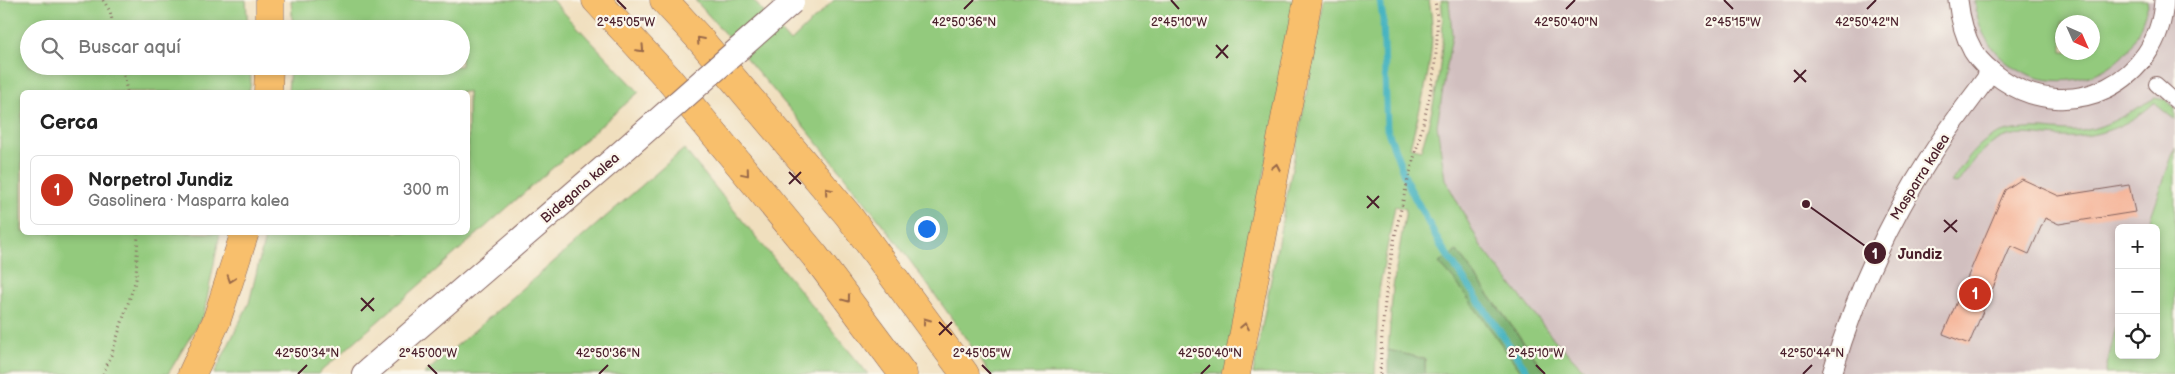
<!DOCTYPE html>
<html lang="es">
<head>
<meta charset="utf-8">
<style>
  :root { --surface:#fff; --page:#f6f6f6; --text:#222; --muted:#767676; --line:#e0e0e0; --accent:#c8321e }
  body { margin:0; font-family:"Balsamiq Sans",sans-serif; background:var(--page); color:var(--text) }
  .controls { position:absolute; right:15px; bottom:15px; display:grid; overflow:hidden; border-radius:8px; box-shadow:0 2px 8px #0003 }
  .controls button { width:45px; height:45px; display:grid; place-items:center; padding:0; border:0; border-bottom:1px solid var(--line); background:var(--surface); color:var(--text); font:25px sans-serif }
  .compass { position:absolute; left:2055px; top:15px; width:45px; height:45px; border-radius:50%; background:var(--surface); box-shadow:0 2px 8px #0003; rotate:135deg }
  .you { position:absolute; left:926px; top:228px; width:18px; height:18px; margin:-12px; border:4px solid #fff; border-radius:50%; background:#1a73e8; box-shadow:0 0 0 8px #1a73e833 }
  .badge { display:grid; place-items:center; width:32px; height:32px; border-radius:50%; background:var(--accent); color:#fff; font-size:16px; font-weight:700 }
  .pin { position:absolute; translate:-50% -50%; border:2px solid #fff; box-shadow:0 1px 5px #0006 }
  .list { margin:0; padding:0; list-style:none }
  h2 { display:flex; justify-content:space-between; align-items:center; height:65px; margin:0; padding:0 20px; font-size:21px }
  h2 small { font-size:16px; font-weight:400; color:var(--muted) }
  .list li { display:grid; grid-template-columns:32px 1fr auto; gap:15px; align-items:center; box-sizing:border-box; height:70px; margin:0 10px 10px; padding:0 10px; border:1px solid var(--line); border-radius:8px }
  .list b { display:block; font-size:19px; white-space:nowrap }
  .list p { margin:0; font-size:16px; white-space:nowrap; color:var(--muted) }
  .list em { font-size:16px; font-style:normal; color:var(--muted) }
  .icon { flex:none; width:28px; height:28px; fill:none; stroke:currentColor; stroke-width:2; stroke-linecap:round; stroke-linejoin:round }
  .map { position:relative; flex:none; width:2175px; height:374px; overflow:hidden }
  .search { position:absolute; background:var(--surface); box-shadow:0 2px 8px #0003; left:20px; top:20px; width:450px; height:55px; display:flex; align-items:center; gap:12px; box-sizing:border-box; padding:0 18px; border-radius:28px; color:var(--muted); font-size:19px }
  .panel { position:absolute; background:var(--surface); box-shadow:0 2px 8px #0003; left:20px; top:90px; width:450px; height:145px; border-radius:8px }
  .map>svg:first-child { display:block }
</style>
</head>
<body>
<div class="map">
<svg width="2175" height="374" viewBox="0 0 2175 374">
  <rect width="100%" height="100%" fill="#fbf7ec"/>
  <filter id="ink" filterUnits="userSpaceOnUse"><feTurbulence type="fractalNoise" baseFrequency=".02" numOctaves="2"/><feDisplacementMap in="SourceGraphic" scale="10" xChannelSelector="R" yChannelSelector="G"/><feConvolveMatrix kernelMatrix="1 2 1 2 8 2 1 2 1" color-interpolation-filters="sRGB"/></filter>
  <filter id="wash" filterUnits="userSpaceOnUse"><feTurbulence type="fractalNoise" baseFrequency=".0096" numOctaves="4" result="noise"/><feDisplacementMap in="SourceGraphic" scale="20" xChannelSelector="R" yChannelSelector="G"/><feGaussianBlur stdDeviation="1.12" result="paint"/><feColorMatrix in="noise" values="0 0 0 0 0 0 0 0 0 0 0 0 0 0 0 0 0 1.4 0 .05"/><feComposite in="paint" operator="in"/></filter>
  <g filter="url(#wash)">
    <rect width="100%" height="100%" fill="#f0dfbe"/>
    <!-- industrial -->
    <path fill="#d1bfbf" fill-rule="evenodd" d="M1449 0H2175V147L2147 228H2119V313L2105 374H1588L1553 338 1481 246 1445 179 1437 125 1452 35ZM2062 22H2092V52H2062Z"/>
    <!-- green -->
    <path fill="#93ca7d" stroke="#6e7454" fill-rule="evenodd" d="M0 0H246L248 29H29V66H250L251 83 249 92H22V232L220 233 204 314 168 374H0Z
      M291 0H552L639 92 318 374H214L249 303 266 233 468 232V92H288L290 66H461V29H293Z
      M695 0H753L790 42 834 0H1297L1227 374H990C902 242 801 119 695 0Z
      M1324 0H1429C1439 49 1422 99 1410 147L1421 150C1435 106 1447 46 1441 0H1449L1452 35 1437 125 1445 179 1481 246 1553 338 1588 374H1547L1457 251 1439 263 1456 282 1523 374H1425V359L1388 350 1393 287 1406 209 1395 206 1379 290 1375 374H1253Z
      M1975 0H2147L2148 5C2141 25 2135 47 2117 61 2062 104 1979 73 1975 0ZM2062 22H2092V52H2062Z
      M2155 98 2166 100 2175 108V120L2154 103C2131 125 2095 139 2063 137 2043 137 2020 130 2002 138 1981 148 1970 166 1957 184L1951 182C1979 140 1991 127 2044 129 2056 130 2070 132 2082 131 2109 127 2131 111 2155 98Z
      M2175 147V374H2105L2119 313V355H2156V228H2147Z
      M684 149 868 374H424Z"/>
    <!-- forest -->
    <path fill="#76ae6c" stroke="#60664c" d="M1457 251 1542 368 1547 374H1523L1456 282 1439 263Z
      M1388 350 1425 359V374H1388Z"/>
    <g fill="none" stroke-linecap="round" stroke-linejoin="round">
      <!-- stream -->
      <path stroke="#45b3c0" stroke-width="7" d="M1380 0 1383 19 1387 129 1408 185 1441 246 1529 374"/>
    </g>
    <g id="blocks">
      <!-- building -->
      <path fill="#f5b296" d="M2022 179 2059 196 2129 185 2135 212 2059 224 2045 218 2029 254 2011 246 1969 344 1943 334 2005 190Z"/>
    </g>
  </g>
  <g filter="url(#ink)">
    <use href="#blocks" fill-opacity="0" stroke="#84625e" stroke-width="1"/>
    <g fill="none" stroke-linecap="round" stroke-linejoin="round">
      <defs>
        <path id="pedestrian" d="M2156 84 2175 101"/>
        <path id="minor" d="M1958 0C1960 18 1964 35 1973 51 1980 63 1991 72 2003 80 2070 126 2160 82 2164 0
          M1832 374C1854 298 1888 223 1931 156 1949 127 1971 100 1991 72"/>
        <path id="tertiary" d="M364 374 615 158"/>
        <path id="motorway" d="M270 0V29
          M596 0 667 77 815 256 903 374
          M664 0 698 37 848 215 965 374
          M268 92 269 66
          M192 374 216 322 245 232
          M1236 374 1308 0"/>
      </defs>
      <!-- pedestrian casing -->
      <use href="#pedestrian" stroke="#84625e" stroke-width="16"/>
      <!-- minor casing -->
      <use href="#minor" stroke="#84625e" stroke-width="21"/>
      <!-- tertiary casing -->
      <use href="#tertiary" stroke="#84625e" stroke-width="26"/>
      <!-- motorway casing -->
      <use href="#motorway" stroke="#84625e" stroke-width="29"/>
      <!-- path -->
      <path stroke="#84625e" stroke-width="3" stroke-dasharray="1 4" stroke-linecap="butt" d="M103 0 110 11 114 29
        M122 66 127 92
        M103 374 112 353 136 279 138 232
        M1380 374C1382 317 1388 261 1402 205 1417 138 1445 69 1435 0"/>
      <!-- pedestrian -->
      <use href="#pedestrian" stroke="#fff" stroke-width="14"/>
      <!-- minor -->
      <use href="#minor" stroke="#fff" stroke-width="19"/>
      <!-- tertiary -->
      <use href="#tertiary" stroke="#fff" stroke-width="24"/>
      <!-- motorway -->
      <use href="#motorway" stroke="#f8bf6c" stroke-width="28"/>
      <defs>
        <path id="tertiary-bridge" d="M615 158 792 2"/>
      </defs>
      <!-- tertiary-bridge casing -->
      <use href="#tertiary-bridge" stroke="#84625e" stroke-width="26" stroke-linecap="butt"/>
      <!-- tertiary-bridge -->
      <use href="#tertiary-bridge" stroke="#fff" stroke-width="24"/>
    </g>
    <!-- one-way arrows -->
    <defs><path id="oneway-chevron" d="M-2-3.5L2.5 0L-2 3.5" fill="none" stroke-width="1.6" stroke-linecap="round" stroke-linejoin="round" transform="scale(1.25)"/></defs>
    <g stroke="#986748">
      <use href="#oneway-chevron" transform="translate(700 40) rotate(-131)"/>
      <use href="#oneway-chevron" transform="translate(641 49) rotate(47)"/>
      <use href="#oneway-chevron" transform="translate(1276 167) rotate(-79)"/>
      <use href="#oneway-chevron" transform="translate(746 173) rotate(50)"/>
      <use href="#oneway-chevron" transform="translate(828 191) rotate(-130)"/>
      <use href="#oneway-chevron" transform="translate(231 279) rotate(109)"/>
      <use href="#oneway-chevron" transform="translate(847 299) rotate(53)"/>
      <use href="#oneway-chevron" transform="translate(926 321) rotate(-126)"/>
      <use href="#oneway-chevron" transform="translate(1245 326) rotate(-79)"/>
    </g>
  </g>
  <!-- ticks -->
  <path fill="none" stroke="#4a1f2b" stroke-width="2" d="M617 0 626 9M1171 0 1179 9M1724 0 1733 9M964 9 973 0M1566 9 1575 0M1867 9 1876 0M1216 45 1228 58M1216 58 1228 45M1794 70 1806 82M1794 82 1806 70M789 172 801 184M789 184 801 172M1367 196 1379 208M1367 208 1379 196M1944 220 1957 232M1944 232 1957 220M361 298 374 311M361 311 374 298M939 322 952 335M939 335 952 322M428 365 437 374M982 365 991 374M1536 365 1545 374M298 374 307 365M599 374 608 365M1201 374 1210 365M1803 374 1812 365"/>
  <g text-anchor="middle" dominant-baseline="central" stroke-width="4.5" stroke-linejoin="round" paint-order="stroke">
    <!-- street labels -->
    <g font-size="14" fill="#4a1f2b" stroke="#fbf7ec">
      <text transform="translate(1920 177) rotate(-58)">Masparra kalea</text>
      <text transform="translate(580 188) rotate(-41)">Bidegana kalea</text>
    </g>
  </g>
  <g font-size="12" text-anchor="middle" fill="#4a1f2b" stroke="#fbf7ec" stroke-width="4.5" stroke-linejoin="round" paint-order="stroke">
    <text x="626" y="26">2°45'05"W</text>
    <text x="964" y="26">42°50'36"N</text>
    <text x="1179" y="26">2°45'10"W</text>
    <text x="1566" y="26">42°50'40"N</text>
    <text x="1733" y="26">2°45'15"W</text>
    <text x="1867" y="26">42°50'42"N</text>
    <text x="307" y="357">42°50'34"N</text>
    <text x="428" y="357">2°45'00"W</text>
    <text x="608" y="357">42°50'36"N</text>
    <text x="982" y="357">2°45'05"W</text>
    <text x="1210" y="357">42°50'40"N</text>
    <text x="1536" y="357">2°45'10"W</text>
    <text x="1812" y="357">42°50'44"N</text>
  </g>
  <!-- callouts -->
  <path fill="none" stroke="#4a1f2b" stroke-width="2" d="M1806 204L1875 253"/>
  <g fill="#4a1f2b" stroke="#fbf7ec" stroke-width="2">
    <circle cx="1806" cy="204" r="5"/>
    <circle cx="1875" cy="253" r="12"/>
  </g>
  <g font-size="15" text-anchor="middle" font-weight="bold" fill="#fff">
    <text x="1875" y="259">1</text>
  </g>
  <g font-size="15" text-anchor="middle" font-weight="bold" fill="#4a1f2b" stroke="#fbf7ec" stroke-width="4.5" stroke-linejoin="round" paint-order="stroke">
    <text x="1920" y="259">Jundiz</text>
  </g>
</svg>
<div class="controls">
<button>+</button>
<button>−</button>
<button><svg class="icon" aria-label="locate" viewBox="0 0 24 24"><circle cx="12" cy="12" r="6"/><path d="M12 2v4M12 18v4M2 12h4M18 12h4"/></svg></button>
</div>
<svg class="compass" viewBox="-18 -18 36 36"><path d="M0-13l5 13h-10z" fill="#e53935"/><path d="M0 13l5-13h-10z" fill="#767676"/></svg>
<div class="you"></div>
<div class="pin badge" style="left:1975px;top:294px">1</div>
<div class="search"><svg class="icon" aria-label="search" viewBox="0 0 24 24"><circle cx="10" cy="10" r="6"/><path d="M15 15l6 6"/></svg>Buscar aquí</div>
<section class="panel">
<h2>Cerca<small></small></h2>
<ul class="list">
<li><span class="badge">1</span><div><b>Norpetrol Jundiz</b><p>Gasolinera · Masparra kalea</p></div><em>300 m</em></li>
</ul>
</section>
</div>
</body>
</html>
